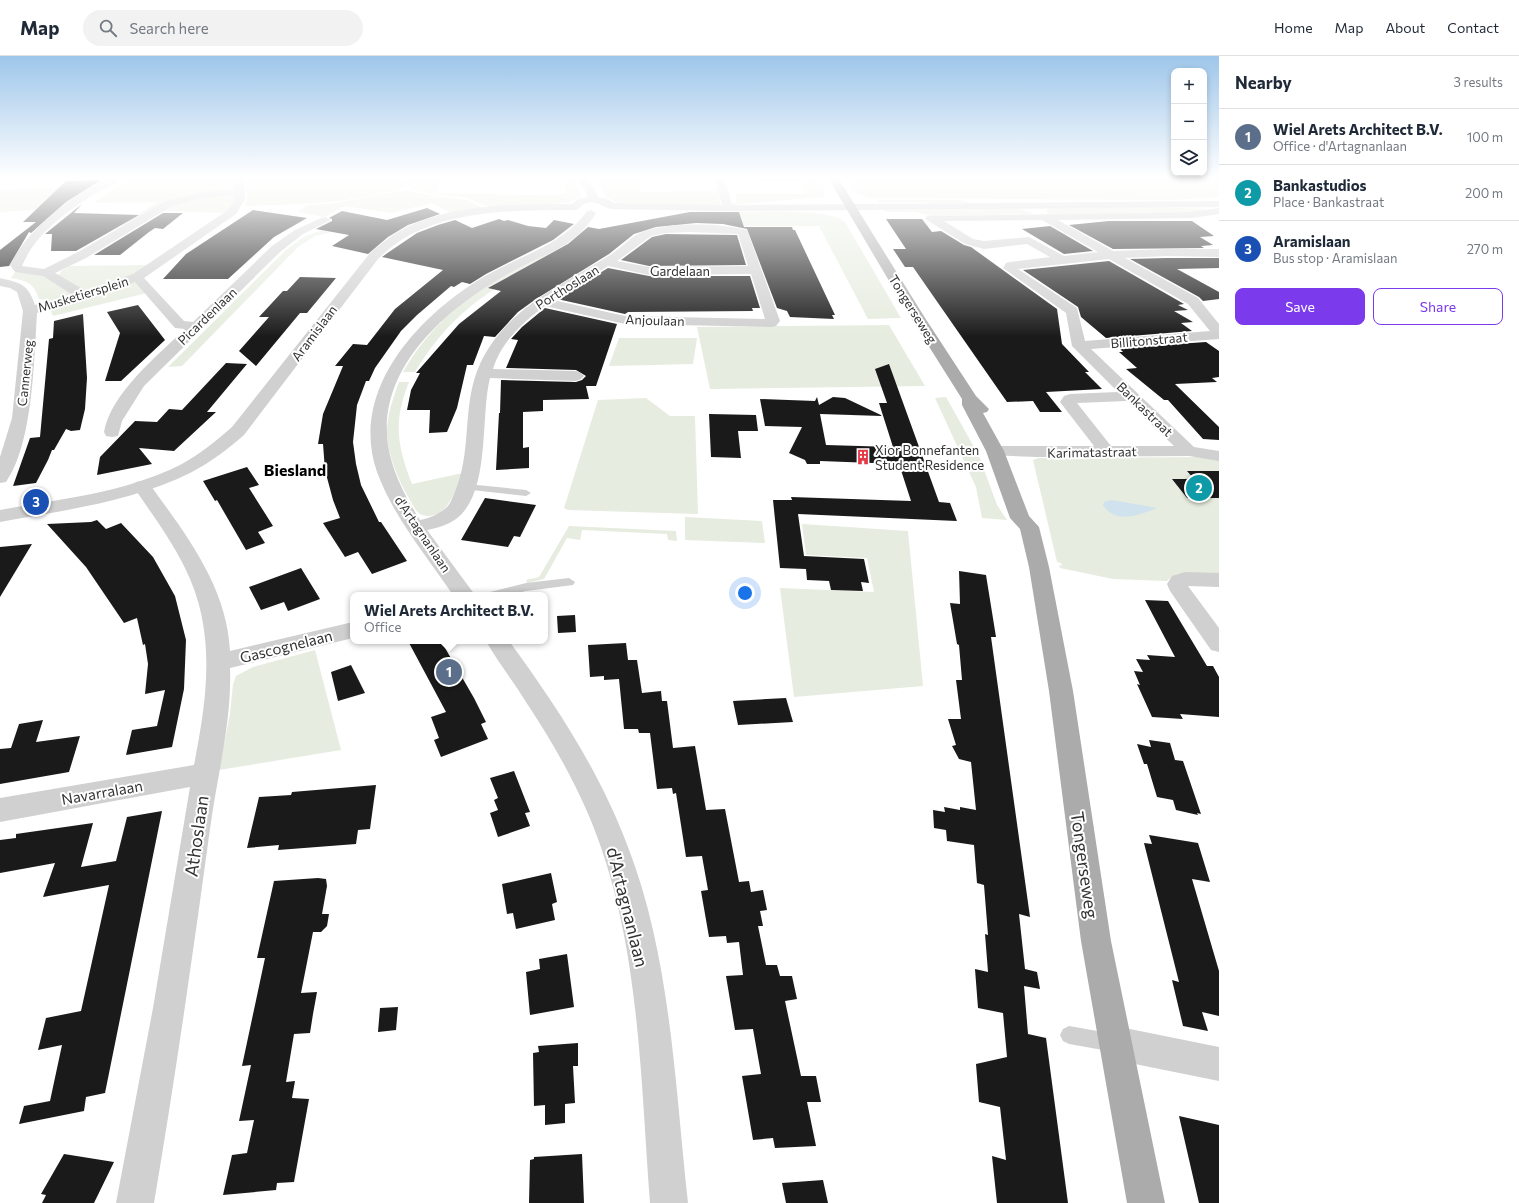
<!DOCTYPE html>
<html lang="en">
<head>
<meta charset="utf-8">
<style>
  :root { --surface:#fff; --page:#f2f2f3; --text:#1f2937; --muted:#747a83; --line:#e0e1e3; --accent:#7c3aed }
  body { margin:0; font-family:Commissioner,sans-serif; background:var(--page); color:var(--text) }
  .controls { position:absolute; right:12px; top:12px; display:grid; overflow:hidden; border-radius:8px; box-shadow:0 2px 6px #0003 }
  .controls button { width:36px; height:36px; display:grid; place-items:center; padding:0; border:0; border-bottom:1px solid var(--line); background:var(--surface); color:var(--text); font:20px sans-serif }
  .you { position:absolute; left:745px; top:537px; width:14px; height:14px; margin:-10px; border:3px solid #fff; border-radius:50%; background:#1a73e8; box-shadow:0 0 0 6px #1a73e833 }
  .badge { display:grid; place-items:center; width:26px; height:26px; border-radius:50%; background:var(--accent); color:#fff; font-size:13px; font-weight:700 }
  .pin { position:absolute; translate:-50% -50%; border:2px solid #fff; box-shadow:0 1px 4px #0006 }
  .popup { position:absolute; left:350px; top:536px; width:198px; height:52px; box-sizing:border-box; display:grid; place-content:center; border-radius:8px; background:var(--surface); filter:drop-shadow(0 1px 3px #0005); font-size:13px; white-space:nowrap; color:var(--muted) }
  .popup b { font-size:15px; color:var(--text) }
  .popup::after { content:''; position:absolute; left:50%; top:100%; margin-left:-8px; border:8px solid transparent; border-top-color:var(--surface) }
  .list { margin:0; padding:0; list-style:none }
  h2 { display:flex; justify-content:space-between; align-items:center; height:52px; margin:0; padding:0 16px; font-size:17px }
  h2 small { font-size:13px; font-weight:400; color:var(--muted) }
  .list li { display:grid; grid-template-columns:26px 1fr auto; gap:12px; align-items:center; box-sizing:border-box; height:56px; padding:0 16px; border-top:1px solid var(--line) }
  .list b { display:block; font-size:15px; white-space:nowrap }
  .list p { margin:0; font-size:13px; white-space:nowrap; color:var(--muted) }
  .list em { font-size:13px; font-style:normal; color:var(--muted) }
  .actions { display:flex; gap:8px; padding:12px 16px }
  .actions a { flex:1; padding:9px 0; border:1px solid var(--accent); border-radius:8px; text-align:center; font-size:14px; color:var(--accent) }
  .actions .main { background:var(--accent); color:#fff }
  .icon { flex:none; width:22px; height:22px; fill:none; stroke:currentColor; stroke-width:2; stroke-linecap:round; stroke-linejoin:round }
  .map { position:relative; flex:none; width:1219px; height:1147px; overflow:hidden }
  header { display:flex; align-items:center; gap:24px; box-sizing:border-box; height:56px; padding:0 20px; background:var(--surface); border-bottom:1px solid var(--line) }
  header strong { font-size:19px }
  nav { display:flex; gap:22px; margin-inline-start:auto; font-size:14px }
  .search { width:280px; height:36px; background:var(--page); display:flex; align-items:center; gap:10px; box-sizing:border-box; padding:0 14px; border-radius:22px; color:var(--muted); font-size:15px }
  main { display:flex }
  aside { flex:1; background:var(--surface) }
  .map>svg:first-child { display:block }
</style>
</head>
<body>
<header>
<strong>Map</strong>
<div class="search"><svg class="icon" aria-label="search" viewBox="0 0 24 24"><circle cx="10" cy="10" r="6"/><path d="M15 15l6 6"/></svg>Search here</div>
<nav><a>Home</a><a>Map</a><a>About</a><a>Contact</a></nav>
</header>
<main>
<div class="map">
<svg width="1219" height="1147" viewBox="0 0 1219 1147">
  <rect width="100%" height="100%" fill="#fff"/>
  <!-- green -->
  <path fill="#e6ecdf" d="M0 120H41L18 127H0Z
    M127 120H235L234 132 233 133 198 138 123 171V169L157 146 93 147 125 126 124 122Z
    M245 120H407L405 131 402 132C352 148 298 148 245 150 250 139 243 131 245 120Z
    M410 120H440L437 137 528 139 565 138 566 120H571L577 128H575L576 130H579L581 141 566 147 489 151 465 141 438 139 411 133 408 129Z
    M587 120H637L641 136 718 134 721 150 618 147 606 141 599 129Z
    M809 120H817L826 137 823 141 731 149V147H737L735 138H806L803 127H806V124L809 122Z
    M846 120H1219V141L1171 144 870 142 856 137Z
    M98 129 66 152 0 156V134Z
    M406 134 435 140 467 144 482 152 451 157 432 147 391 157 345 150 324 161 298 156 307 149 330 148Z
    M234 138 233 148 226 157 160 155 187 144Z
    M877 144H960L971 147 879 146Z
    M1053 152H1185L1202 153 1207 155 1180 158 1050 159 1046 155 1047 153Z
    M1020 153 1035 158 932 160 915 156H886L884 154Z
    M739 156C762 156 829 152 845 166L901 262 868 263 819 170H744Z
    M323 174 332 176 315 180 298 191 182 310 168 311 285 195 305 180Z
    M566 187 573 189C505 225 456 247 415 316H403C443 247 498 221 566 187Z
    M148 209 136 223 147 237 53 260 46 244 39 243C34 227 27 225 11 222L16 215 39 218 47 221 60 218 61 215 70 210Z
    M889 269 925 330 710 333 697 271Z
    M619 282H697L693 308 609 310Z
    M399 326H409C393 366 397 389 412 428L463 417C459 428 449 453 438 458 433 460 425 461 420 458 416 456 414 450 411 446 399 425 388 402 387 377 387 359 393 342 399 326Z
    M946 341 979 400 997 449 1007 464 982 462 976 431 935 342Z
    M646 342 670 360H695L698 458 568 454 564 452 598 344Z
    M1209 401 1219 403V519C1202 518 1179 512 1167 525L1113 523 1060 512 1059 509 1062 510 1061 507 1057 506 1033 404 1039 402Z
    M685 461 762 465 765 487 685 484Z
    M802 468 908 475 923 630 794 641 780 532 874 536 867 502 806 499Z
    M569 470 676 475 677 485 668 484 667 478 582 474 580 484 567 482 544 523 527 527 526 524 539 521Z
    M315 594 341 694 219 714 230 658 233 628 236 620 253 611Z"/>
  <!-- water -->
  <path fill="#cfe2ee" d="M1112 444 1157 452C1139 459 1116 469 1103 449L1104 446Z"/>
  <!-- building -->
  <path fill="#1a1a1a" d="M101 124 66 146 31 177 29 176 9 210 0 211V194L36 166H23L66 125Z
    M82 148 74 157 139 159 76 195H51L52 178H45Z
    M427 152 440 158 408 169 388 181 368 198 332 190 349 179 316 173 332 165V163L329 162 342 155 387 164Z
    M253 154 307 162 274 181 228 223H163L186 198Z
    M690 156H739L744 171H792L793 174H795L835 259H832L834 263 790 261 787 255 777 252 747 173 723 168 696 167 656 171 634 178 609 198 536 243 518 256 495 281 484 280 473 309H467L457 352 447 376 429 377 430 354H407L411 334 420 317H416L459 268 501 235 488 232 568 188 588 171 599 173Z
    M163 157H183L163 173 155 172 149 176 120 199H94Z
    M499 163 504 165 508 164 528 170 546 172 554 164 574 168 553 184 486 218 470 228 462 226 454 231 451 230 417 259 401 275 375 312 369 325H366L357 349 353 386 356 408 361 429 379 466H381L407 505 372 518 358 496 345 501 323 467 340 462 333 444 325 414 323 388H318L323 358 343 310H335L353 288 367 289 395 253 443 214 382 201 386 198 417 177 438 169 455 164 472 172Z
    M886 163H922L932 176 941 175 964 189 971 191 1057 253 1062 288 1089 316H1085L1102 333 1046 336 1062 356H1040L1033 345 1007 346 913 211H905L893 193H906Z
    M1109 165H1192L1214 180 1200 181 1213 189 1201 190 1204 192 1113 193 1069 169Z
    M1050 170 1093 195 1064 198 1022 173Z
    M666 178 737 179 746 209 649 210 621 204 652 181Z
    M1166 202H1219V212L1177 213 1219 236V243L1203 245 1199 241 1130 203Z
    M1109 205 1184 248 1178 249 1188 254 1174 255 1193 266 1181 267 1192 275 1106 282 1081 261 1078 251 1023 214Z
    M608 212 649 220H750L760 252H752L753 255 628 256 625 258 557 243Z
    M300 221 336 222 307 257H300L256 310 239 295 269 261H259L283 235H287Z
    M138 249 165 284 121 325H105L120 277 107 256Z
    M545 252 617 268 596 330H586L589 343 543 344V355L523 356V392L529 391V412L496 414 499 357H500L501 324 576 326 582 324 586 320 576 314 506 312 518 284 511 283 522 271Z
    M83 258 87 322 85 353 80 374 71 375 66 373 54 394H52L48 404 36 427 13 430 30 382 40 381 49 283 53 282 54 265Z
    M1206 286 1219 295V321L1212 322 1217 326 1175 328 1219 371V384L1203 383 1168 344H1164L1126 313 1137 312 1119 296H1123L1119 292Z
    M226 307 247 308 207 356H216L174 395 139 392 152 408 97 419 100 401 135 365 157 366 169 353 182 354Z
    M889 308 939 446 950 447 957 465 798 458 804 500 864 503 869 527 861 526 863 535 831 534 829 525 807 524 806 513 780 512 773 444H792L791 441 911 445 899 408 820 405V408H807L805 404 789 397 802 371 765 370 760 343 815 345 817 341 819 349 833 341 845 342 883 360 820 358 826 389 893 391 879 347H887L875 313Z
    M709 358 756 359 758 375H738L741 402 711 401Z
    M247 411 259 429 249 432 273 470 258 476 265 487 246 494 217 444 215 445 203 425Z
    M1187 415H1219V442H1187L1172 423H1194Z
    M485 442 536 449 520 481 514 480 508 491 461 484Z
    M97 464 106 473 121 467 153 501 175 540 186 584 184 633 172 691 126 699 132 674 157 670 165 634 145 638 148 608 145 588 143 589 137 562 124 567 86 511 47 468 91 466Z
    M32 488 0 541V491Z
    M301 512 320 543 288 555 284 546 261 554 249 531Z
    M959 515 986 519 996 581H991L1030 861 1019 858 1025 913 1037 916 1040 933 1024 930 1028 978 1046 982 1068 1147H997L992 1100 1006 1104 1000 1051 979 1046 976 1008 1007 1001 1003 957 978 952 975 913 988 916 985 878 988 879 984 829 977 827 974 789 947 785 946 774 934 772 933 754 945 756 944 751 960 754V751L976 754 971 706 959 703 952 690 956 689 948 663H961L956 624H962L959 589 957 588 950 547 960 548Z
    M1145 544 1168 545 1207 610H1213L1219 621V661L1180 658 1183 663 1152 661 1137 628 1140 629 1134 615 1143 616 1136 603 1150 604 1147 599 1175 601Z
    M575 559 576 576 558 577 557 560Z
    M408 585H441L474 642 486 666 481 668 488 683 441 701 434 684 439 682 431 661 446 656Z
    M626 587 628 604H637L642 637 661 635 662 645H667L673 692 695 690 706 754 725 753 739 826 749 825 751 836 763 834 767 854 760 855 763 870H758L766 909H777L780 920H792L797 943 785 945 801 1020H816L821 1046H807L816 1090 775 1092 773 1082 753 1084 742 1020 761 1018 753 973 735 974 726 920 743 919 739 886 727 887 726 880 709 881 701 835 708 834 702 800 686 801 676 737 673 738 672 732 657 733 650 677H639L638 673H624L619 623 604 624V620L590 621 588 589Z
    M351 609 365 637 338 645 331 616Z
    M786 642 793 666 738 669 733 645Z
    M43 664 36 686 80 680 69 716 0 728V693L11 692 19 668Z
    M1149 684 1170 687 1175 704 1183 705 1201 758 1197 757 1198 759 1176 754 1173 744 1157 741 1147 708H1144L1137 688 1151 691Z
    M514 715 530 756 525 757 530 770 498 781 490 757 498 754 494 744 498 742 490 722Z
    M376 729 370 773 358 774 356 788 278 794 279 789 247 792 259 741 291 739 292 736Z
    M162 755 105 1037 86 1041 84 1055 19 1068 24 1050 50 1045 62 989 38 994 46 962 81 955 109 829 43 841 55 807 0 817V784L16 782V778L93 767 81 811 116 805 127 761Z
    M1149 779 1198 787 1210 826 1192 823 1219 915V960L1202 956 1208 975 1183 970 1172 924 1179 926 1144 787 1152 788Z
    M551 817 557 846 552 848 555 864 516 873 513 857 507 858 502 828Z
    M318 822 326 823 327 830 322 858H329L327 870 321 876H313L301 937 317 936 313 958 310 977 294 978 286 1026 295 1025 292 1042 309 1043 294 1126 277 1127 276 1134 223 1139 232 1099 247 1097 254 1064 239 1065 251 1009 242 1010 265 902H257L274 825Z
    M567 898 574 951 530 959 526 916 540 913 539 903Z
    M398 951 396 974 378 976 380 952Z
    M578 987V1010H573L575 1047 565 1048V1067L545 1069V1049L534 1050 533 997 539 996 538 990Z
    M1179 1060 1219 1069V1147H1199Z
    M64 1098 114 1106 94 1147H42L46 1139 41 1138Z
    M582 1098 584 1147H529L530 1104 534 1103V1101Z
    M823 1124 828 1147H786L782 1127Z"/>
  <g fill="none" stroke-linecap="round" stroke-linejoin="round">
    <!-- service -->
    <path fill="#d0d0d0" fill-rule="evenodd" d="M720 120 748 121 751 123 748 125 718 123Z
      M799 120H805L806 123 803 125H759L756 123 759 121Z
      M467 428 526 434 531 437 526 440 463 433 462 431 463 429Z
      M569 522 575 526 573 529 526 535 509 539H488L490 536 526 527Z
      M1069 970 1114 978 1120 981 1123 987 1120 993 1114 996 1069 988 1063 985 1060 979 1063 973Z"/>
    <!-- minor -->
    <path fill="#d0d0d0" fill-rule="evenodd" d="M111 120H124C116 128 104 133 94 138 66 156 35 178 22 210L44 213 78 196 164 146 196 137 234 133V120H244L245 143 236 158 144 222 184 265 193 266 272 190 295 174 321 162 325 161 331 164 303 178 280 196 144 330 122 365 118 380 112 381 106 380 104 376C111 337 157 300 185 273L175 272 135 226 90 243 37 257C34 304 33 388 6 426L0 427V401L12 362 23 255 17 236 10 232 0 230V222C21 227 28 228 35 249L73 239 43 220 15 216 10 209C32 167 70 143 111 120ZM234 139 233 147 228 154 133 218 86 235 55 217 86 202 172 150 197 143Z
      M714 120H724L733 152 732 154 728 155 723 152Z
      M1219 152V158L1191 162 1058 164 1113 195 1166 193H1219V201L1166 200 1125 202 1198 242 1219 268V283L1091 293 1194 391 1219 395V405L1189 400 1037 401 989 399 986 395 989 391 995 390H1094L1060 346 1064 340 1070 338 1118 336 1072 290 1066 257 1003 212 1006 207 1010 206 1050 201 1027 188 984 193 965 188 927 164 925 162 927 160 1159 157 1191 156ZM1042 164 1098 196 1064 200 1029 181 984 185 973 183 944 165ZM1109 203 1188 248 1210 275 1085 285 1077 252 1018 213ZM1127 345 1174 390H1111L1077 347Z
      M591 154 596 157C574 193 542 198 508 218 447 252 377 311 388 389 392 416 406 442 420 464 430 462 440 458 447 451 451 447 452 442 454 438 473 396 461 349 480 308 505 253 562 229 610 199 622 192 631 179 645 175 673 166 719 167 747 174L780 265 776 270 771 271 625 268 545 250C523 266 501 286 493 313L576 315 581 317 584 320 581 323 576 325 490 322C480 361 491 437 456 463 448 469 437 472 427 474L475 539H453C426 499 394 462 377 416 348 333 421 257 487 219 522 199 563 189 587 155ZM690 176 738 178 748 210 649 211 617 205 651 180 666 177ZM608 210 649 219 751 218 765 263 625 260 553 244Z
      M142 425 148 426C185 477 227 530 230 595L353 566V582L230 612C232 666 217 720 210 773 193 898 175 1023 154 1147H116L153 952 190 731 0 766V742L194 709C207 642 217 576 185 512 171 483 151 457 133 430L136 426Z
      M1185 516 1219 517V531L1188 530 1219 572V596L1211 594 1170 535 1167 528 1172 520Z
      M486 585H509C556 649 600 716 628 791 671 902 675 1030 688 1147H650C640 1018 640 881 589 760 572 720 550 682 526 646 513 625 498 606 486 585Z
      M1115 970 1219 991V1025L1115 1004 1103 999 1098 987 1103 975Z"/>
    <!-- tertiary -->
    <path fill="#d0d0d0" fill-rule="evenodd" d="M574 120H585L595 133 598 141 607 143 614 147 728 149 1219 145V151L728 155 611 153C602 151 597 144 586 147 581 149 580 153 575 154 519 154 445 153 397 187 390 192 384 197 378 203L244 379C228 393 211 406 192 416 133 446 64 454 0 466V454C60 443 124 437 180 409 199 399 216 385 232 371L370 197C376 192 382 187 389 182 437 147 515 148 572 148L578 143 588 141 585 134Z"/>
    <!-- primary -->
    <path fill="#ababab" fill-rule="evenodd" d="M827 120H837L925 262 976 340 989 353 987 356 983 357 1004 395 1029 460 1039 471 1049 511 1073 635 1111 885 1165 1147H1127L1081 885 1049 635 1029 511 1020 473 1010 462 986 395 962 349V343L911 262Z"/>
  </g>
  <!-- sky -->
  <linearGradient id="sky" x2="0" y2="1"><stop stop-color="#9ec6ea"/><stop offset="0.43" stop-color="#fff"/><stop offset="1" stop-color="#fff" stop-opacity="0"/></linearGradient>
  <rect width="1219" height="281" fill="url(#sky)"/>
  <!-- icons -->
  <defs>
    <symbol id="building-bare" viewBox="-9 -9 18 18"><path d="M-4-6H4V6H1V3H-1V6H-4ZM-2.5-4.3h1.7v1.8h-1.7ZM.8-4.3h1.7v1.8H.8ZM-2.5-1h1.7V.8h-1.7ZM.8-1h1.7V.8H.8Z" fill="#e63946" stroke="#fff" stroke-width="2.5" paint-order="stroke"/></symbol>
  </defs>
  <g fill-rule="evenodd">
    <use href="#building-bare" x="852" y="390" width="22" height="22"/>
  </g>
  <g text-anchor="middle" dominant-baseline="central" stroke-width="4" stroke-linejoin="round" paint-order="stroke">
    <!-- far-street labels -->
    <g font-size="13" fill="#333" stroke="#fff">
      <text x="680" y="215">Gardelaan</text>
      <text transform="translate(567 231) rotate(-32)">Porthoslaan</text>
      <text transform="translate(83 238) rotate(-17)">Musketiersplein</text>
      <text transform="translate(913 253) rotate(58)">Tongerseweg</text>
      <text transform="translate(207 260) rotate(-44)">Picardenlaan</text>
      <text transform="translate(655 264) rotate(2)">Anjoulaan</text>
      <text transform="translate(314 277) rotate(-53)">Aramislaan</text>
      <text transform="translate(1149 284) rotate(-5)">Billitonstraat</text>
      <text transform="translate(25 317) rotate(-84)">Cannerweg</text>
      <text transform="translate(1145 353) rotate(44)">Bankastraat</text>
      <text transform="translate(1092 396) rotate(-1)">Karimatastraat</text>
      <text transform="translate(423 478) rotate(56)">d'Artagnanlaan</text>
    </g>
    <!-- far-poi labels -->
    <g font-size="13" fill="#333" stroke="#fff" text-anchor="start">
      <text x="875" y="394">Xior Bonnefanten<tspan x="875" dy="15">Student Residence</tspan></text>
    </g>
    <!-- street labels -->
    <g font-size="15" fill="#333" stroke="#fff">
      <text transform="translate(286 590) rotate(-14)">Gascognelaan</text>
      <text transform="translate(102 736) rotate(-10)">Navarralaan</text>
    </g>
    <!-- neighbourhood labels -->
    <g font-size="16" font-weight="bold" fill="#000" stroke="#fff">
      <text x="295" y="413">Biesland</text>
    </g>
    <!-- near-street labels -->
    <g font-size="18" fill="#333" stroke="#fff">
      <text transform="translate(196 780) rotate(-82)">Athoslaan</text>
      <text transform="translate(1085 809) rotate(82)">Tongerseweg</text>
      <text transform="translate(628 851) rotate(76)">d'Artagnanlaan</text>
    </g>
  </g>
</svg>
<div class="controls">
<button>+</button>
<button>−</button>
<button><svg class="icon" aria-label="layers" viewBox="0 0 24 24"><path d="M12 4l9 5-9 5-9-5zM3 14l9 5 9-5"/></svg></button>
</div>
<div class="you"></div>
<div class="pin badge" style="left:449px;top:616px;background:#5c6f8a">1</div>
<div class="popup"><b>Wiel Arets Architect B.V.</b>Office</div>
<div class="pin badge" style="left:1199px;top:432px;background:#0f9aa8">2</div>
<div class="pin badge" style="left:36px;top:446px;background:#1a4fb4">3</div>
</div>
<aside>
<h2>Nearby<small>3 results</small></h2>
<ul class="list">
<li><span class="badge" style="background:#5c6f8a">1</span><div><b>Wiel Arets Architect B.V.</b><p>Office · d'Artagnanlaan</p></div><em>100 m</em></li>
<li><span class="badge" style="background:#0f9aa8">2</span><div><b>Bankastudios</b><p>Place · Bankastraat</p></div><em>200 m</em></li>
<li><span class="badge" style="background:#1a4fb4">3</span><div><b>Aramislaan</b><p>Bus stop · Aramislaan</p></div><em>270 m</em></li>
</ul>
<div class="actions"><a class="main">Save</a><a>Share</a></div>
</aside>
</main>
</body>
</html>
